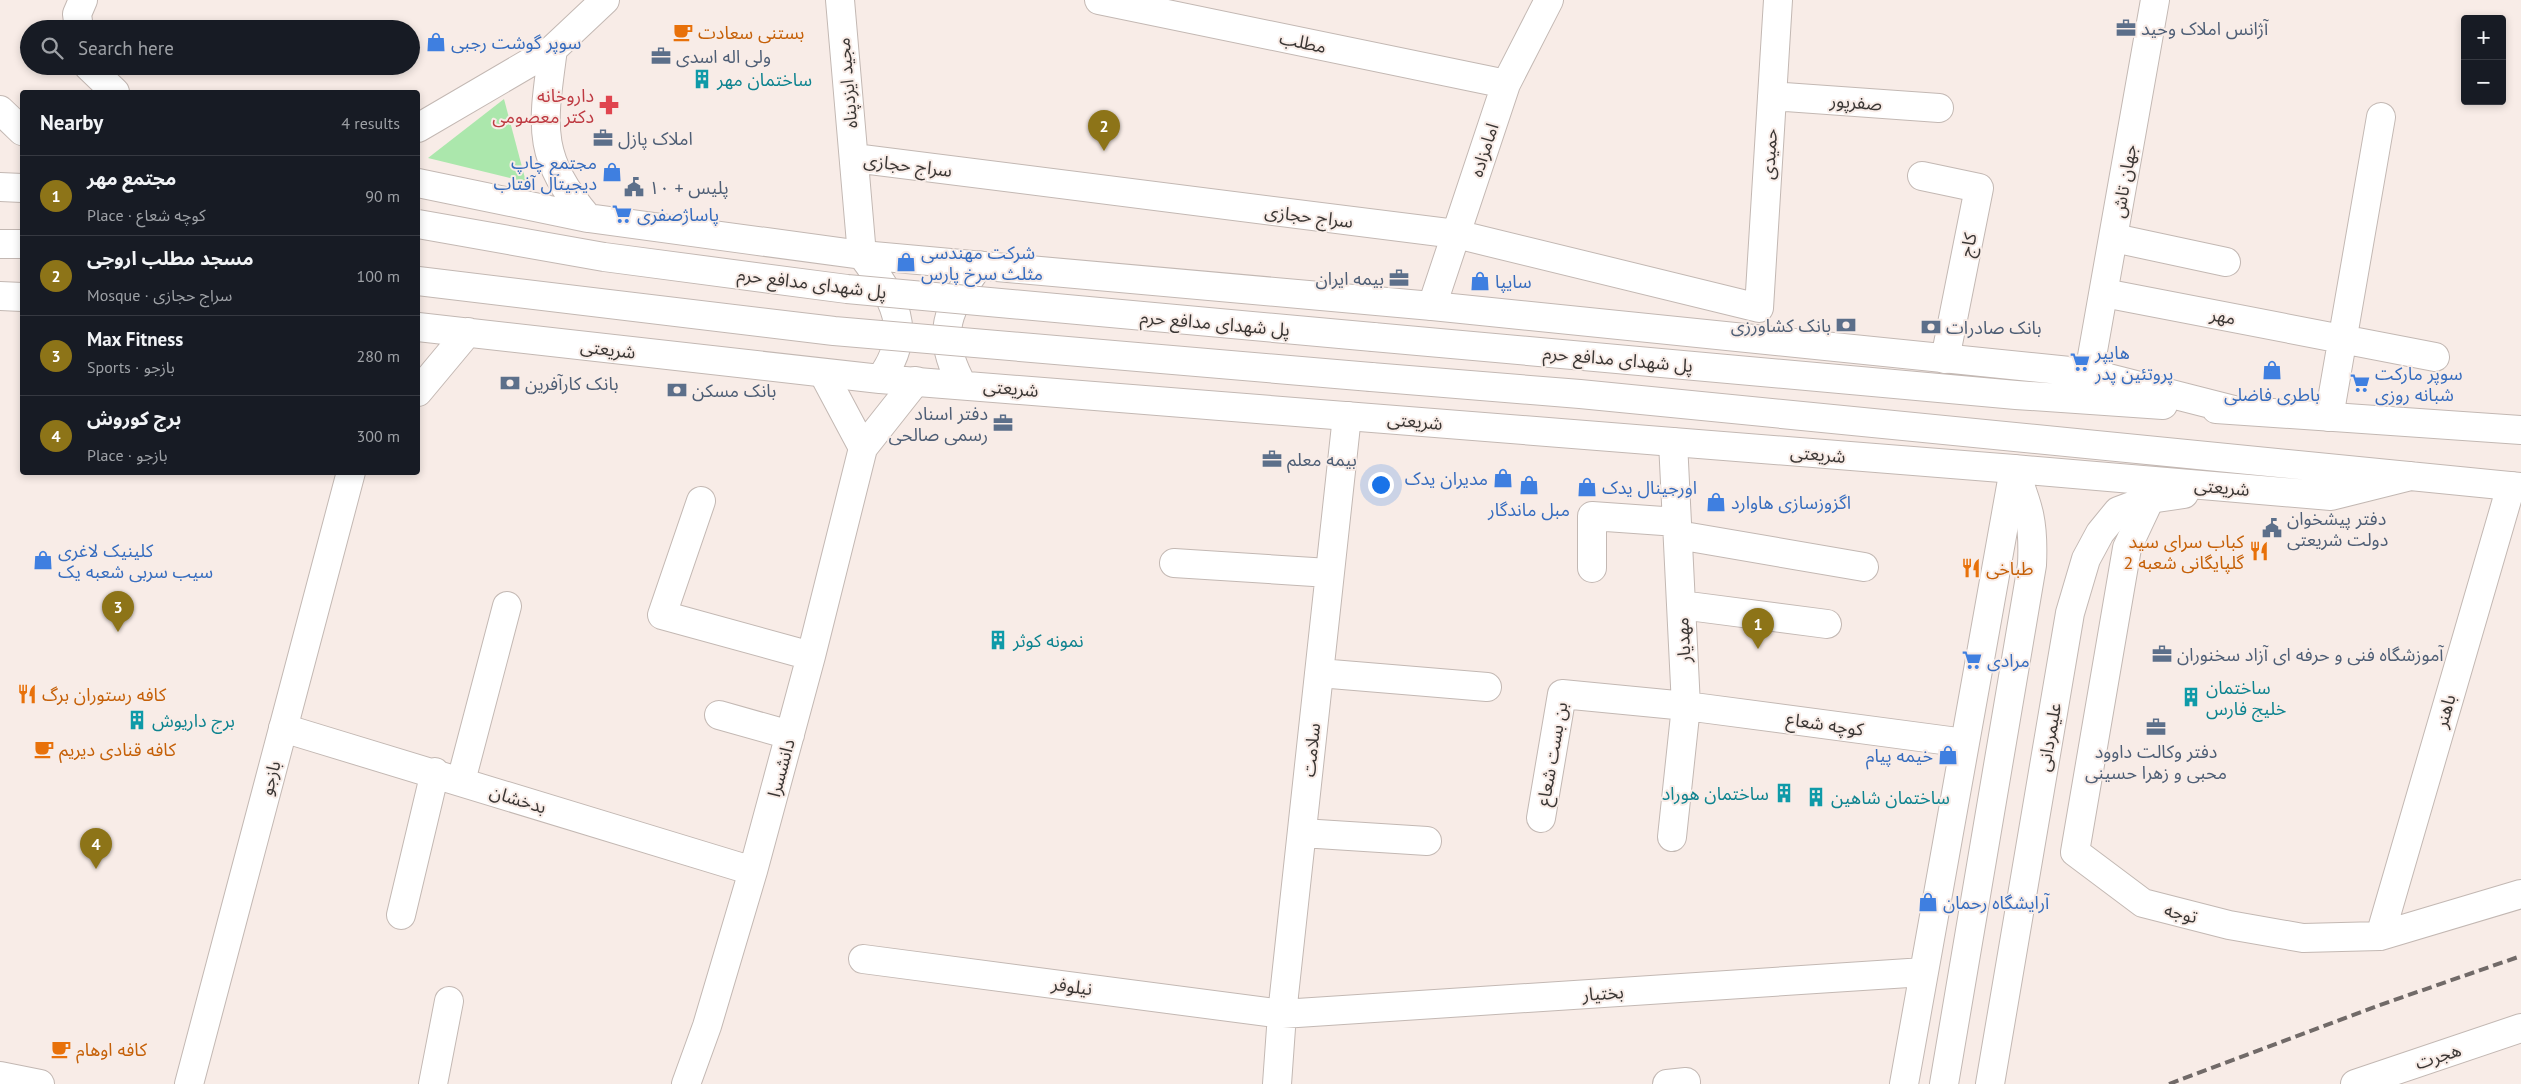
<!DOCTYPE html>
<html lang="en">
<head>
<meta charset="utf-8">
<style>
  :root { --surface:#171b24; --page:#242831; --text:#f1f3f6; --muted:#9ea1a6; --line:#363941; --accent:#8d7418 }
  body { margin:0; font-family:"PT Sans","Noto Sans Arabic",sans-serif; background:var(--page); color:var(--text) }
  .controls { position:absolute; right:15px; top:15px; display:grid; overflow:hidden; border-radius:5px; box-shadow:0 2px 8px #0003 }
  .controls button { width:45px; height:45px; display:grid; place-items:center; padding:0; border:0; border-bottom:1px solid var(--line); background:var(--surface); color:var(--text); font:25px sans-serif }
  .you { position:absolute; left:1380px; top:484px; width:18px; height:18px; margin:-12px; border:4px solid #fff; border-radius:50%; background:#1a73e8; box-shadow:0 0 0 8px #1a73e833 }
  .badge { display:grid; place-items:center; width:32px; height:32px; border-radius:50%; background:var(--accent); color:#fff; font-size:16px; font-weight:700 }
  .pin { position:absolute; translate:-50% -41px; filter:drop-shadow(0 1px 2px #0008) }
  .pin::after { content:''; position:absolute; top:26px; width:18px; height:15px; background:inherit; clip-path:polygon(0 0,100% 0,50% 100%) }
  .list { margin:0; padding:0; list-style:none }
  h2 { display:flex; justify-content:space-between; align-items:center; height:65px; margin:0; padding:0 20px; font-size:21px }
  h2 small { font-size:16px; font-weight:400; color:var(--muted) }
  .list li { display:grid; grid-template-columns:32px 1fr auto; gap:15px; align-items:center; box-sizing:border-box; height:80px; padding:0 20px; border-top:1px solid var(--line) }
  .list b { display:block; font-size:19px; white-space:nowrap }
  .list p { margin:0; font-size:16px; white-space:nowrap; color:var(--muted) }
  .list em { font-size:16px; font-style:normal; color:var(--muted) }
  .icon { flex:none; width:28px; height:28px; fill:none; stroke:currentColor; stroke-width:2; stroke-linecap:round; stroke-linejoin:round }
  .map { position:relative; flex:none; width:2521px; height:1084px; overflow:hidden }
  .search { position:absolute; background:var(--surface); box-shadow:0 2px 8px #0003; left:20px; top:20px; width:400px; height:55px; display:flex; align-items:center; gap:12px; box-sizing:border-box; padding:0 18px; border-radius:28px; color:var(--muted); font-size:19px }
  .panel { position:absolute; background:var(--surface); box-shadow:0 2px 8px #0003; left:20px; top:90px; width:400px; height:385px; border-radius:5px }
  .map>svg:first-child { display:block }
</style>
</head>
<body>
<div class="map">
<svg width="2521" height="1084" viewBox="0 0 2521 1084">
  <rect width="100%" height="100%" fill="#f8ece7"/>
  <!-- green -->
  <path fill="#abe7ac" d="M504 99 526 182 428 158Z"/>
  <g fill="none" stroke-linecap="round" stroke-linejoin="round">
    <defs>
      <path id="street" d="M840 0 862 255
        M1099 0 1506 84
        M1772 96 1939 108
        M854 158 1456 234 1759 308 1778 0
        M1922 176 1979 188 1945 359
        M2114 238 2226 262
        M2104 293 2435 357
        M1432 306 1506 84 1549 0
        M823 373 863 448
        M2329 417 2381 117
        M2150 499 2127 548 2075 852 2143 903 2229 925 2303 938 2380 936 2521 894
        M701 501 662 615 811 656
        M1678 535 1864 567
        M1174 563 1329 573
        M1592 568V516L1677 522
        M1681 605 1827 624
        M1319 673 1487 687
        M719 715 790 735
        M283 728 753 871
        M461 781 507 606
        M1541 818 1562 694 1686 706 1965 743
        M1302 833 1427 841
        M1672 837 1686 706 1673 442
        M401 915 435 772
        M2380 936 2511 486
        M863 959 1282 1014 1924 972
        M433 1084 449 1001
        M686 1084 707 1026 753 871 811 656 863 448 916 381
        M1277 1084 1282 1014 1347 416
        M1667 1084 1686 1082
        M1904 1084 2014 469
        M2355 1084 2521 1028"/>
      <path id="secondary" d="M79 29 77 14 83 0
        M553 49C543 125 535 155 588 218
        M88 66 115 92
        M0 110 22 131
        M418 128 553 49 605 0
        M418 183 588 218 862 255 1432 306 2089 373 2234 410
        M0 187 22 188
        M0 244H22
        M862 255C893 297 916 331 880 379
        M0 296 22 297
        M418 327 880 379 2014 469 2331 496 2411 476
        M1373 337 2016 395 2163 405
        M1371 377 1580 394 2521 487
        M2105 377 2091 362 2155 0
        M962 384C934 333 948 309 979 265
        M418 392 468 332
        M2216 409 2521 430
        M0 1076 40 1084
        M189 1084 351 472
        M1944 1084 2032 565C2034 522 2029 508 2014 469
        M1990 1084 2070 613 2086 559 2100 533 2118 511 2150 499 2184 494"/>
    </defs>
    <!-- street casing -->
    <use href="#street" stroke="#c3b8b3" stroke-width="30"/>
    <!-- secondary casing -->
    <use href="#secondary" stroke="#c3b8b3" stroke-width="30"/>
    <!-- street -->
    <use href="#street" stroke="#fff" stroke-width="28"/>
    <!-- secondary -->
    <use href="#secondary" stroke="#fff" stroke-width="28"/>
    <!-- rail -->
    <path stroke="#716a68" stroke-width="4" stroke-dasharray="10 5" stroke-linecap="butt" d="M2169 1084 2377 1006 2521 956"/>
    <defs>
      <path id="secondary-bridge" d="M418 224 604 257 847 289 1373 337
        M418 281 834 331 1371 377"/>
    </defs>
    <!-- secondary-bridge casing -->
    <use href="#secondary-bridge" stroke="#c3b8b3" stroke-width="30" stroke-linecap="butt"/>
    <!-- secondary-bridge -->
    <use href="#secondary-bridge" stroke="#fff" stroke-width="28"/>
  </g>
  <!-- icons -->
  <defs>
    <symbol id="office-bare" viewBox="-9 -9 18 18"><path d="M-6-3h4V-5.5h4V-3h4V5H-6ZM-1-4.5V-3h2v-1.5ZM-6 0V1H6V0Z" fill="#5c6f8a" stroke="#f8ece7" stroke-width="2.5" paint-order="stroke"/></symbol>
    <symbol id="cafe-bare" viewBox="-9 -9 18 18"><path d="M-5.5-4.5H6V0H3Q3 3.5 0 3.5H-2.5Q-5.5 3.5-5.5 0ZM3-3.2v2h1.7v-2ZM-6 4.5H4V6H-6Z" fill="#e8710a" stroke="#f8ece7" stroke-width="2.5" paint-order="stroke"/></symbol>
    <symbol id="shop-bare" viewBox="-9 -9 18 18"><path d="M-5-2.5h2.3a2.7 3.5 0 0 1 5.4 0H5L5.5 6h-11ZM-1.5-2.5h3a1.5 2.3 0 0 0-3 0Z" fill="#3f7fe0" stroke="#f8ece7" stroke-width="2.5" paint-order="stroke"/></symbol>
    <symbol id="building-bare" viewBox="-9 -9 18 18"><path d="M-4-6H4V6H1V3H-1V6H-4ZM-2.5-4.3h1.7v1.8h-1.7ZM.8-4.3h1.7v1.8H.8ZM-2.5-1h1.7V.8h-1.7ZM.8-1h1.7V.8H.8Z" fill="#0f9aa8" stroke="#f8ece7" stroke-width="2.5" paint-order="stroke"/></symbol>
    <symbol id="pharmacy-bare" viewBox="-9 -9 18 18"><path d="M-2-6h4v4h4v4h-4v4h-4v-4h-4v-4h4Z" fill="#e0444e" stroke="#f8ece7" stroke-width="2.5" paint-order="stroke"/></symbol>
    <symbol id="civic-bare" viewBox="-9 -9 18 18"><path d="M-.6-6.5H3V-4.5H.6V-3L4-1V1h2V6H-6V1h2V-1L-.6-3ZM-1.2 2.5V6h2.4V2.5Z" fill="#5c6f8a" stroke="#f8ece7" stroke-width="2.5" paint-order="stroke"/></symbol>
    <symbol id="supermarket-bare" viewBox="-9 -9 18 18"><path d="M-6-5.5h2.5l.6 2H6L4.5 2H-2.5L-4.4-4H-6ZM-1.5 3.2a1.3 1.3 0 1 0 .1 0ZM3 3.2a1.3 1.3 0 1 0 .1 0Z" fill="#3f7fe0" stroke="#f8ece7" stroke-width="2.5" paint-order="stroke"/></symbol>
    <symbol id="bank-bare" viewBox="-9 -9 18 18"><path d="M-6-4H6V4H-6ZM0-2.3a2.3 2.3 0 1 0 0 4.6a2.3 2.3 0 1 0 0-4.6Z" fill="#5c6f8a" stroke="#f8ece7" stroke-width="2.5" paint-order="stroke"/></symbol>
    <symbol id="restaurant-bare" viewBox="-9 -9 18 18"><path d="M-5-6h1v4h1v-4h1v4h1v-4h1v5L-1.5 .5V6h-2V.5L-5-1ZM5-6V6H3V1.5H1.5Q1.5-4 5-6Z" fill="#e8710a" stroke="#f8ece7" stroke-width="2.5" paint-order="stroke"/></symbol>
  </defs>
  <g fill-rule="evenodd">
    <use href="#office-bare" x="2112" y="14" width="28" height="28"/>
    <use href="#cafe-bare" x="669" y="18" width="28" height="28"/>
    <use href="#shop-bare" x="422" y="28" width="28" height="28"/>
    <use href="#office-bare" x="647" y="42" width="28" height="28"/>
    <use href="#building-bare" x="688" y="65" width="28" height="28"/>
    <use href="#pharmacy-bare" x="595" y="91" width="28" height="28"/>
    <use href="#office-bare" x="589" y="124" width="28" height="28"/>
    <use href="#shop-bare" x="598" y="158" width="28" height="28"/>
    <use href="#civic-bare" x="620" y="173" width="28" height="28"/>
    <use href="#supermarket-bare" x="608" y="200" width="28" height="28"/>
    <use href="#shop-bare" x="892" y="248" width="28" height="28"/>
    <use href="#office-bare" x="1385" y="264" width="28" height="28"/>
    <use href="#shop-bare" x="1466" y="267" width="28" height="28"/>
    <use href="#bank-bare" x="1832" y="311" width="28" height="28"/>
    <use href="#bank-bare" x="1917" y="313" width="28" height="28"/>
    <use href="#supermarket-bare" x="2066" y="348" width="28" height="28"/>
    <use href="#shop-bare" x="2258" y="356" width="28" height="28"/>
    <use href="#bank-bare" x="496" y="369" width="28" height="28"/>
    <use href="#supermarket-bare" x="2346" y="369" width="28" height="28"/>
    <use href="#bank-bare" x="663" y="376" width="28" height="28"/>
    <use href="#office-bare" x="989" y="409" width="28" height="28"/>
    <use href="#office-bare" x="1258" y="445" width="28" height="28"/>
    <use href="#shop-bare" x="1489" y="464" width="28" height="28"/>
    <use href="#shop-bare" x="1515" y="471" width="28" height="28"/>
    <use href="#shop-bare" x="1573" y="473" width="28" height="28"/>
    <use href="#shop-bare" x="1702" y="488" width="28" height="28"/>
    <use href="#civic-bare" x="2258" y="514" width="28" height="28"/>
    <use href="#restaurant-bare" x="2245" y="537" width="28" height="28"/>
    <use href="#shop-bare" x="29" y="546" width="28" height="28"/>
    <use href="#restaurant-bare" x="1957" y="554" width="28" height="28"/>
    <use href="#building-bare" x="984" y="626" width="28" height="28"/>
    <use href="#office-bare" x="2148" y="640" width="28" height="28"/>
    <use href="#supermarket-bare" x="1958" y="646" width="28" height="28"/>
    <use href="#restaurant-bare" x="13" y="680" width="28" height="28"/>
    <use href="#building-bare" x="2177" y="683" width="28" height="28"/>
    <use href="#building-bare" x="123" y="706" width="28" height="28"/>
    <use href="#office-bare" x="2142" y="713" width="28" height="28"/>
    <use href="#cafe-bare" x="30" y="735" width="28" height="28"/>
    <use href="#shop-bare" x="1934" y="741" width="28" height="28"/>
    <use href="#building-bare" x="1770" y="779" width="28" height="28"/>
    <use href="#building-bare" x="1802" y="783" width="28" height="28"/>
    <use href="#shop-bare" x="1914" y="888" width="28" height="28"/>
    <use href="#cafe-bare" x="47" y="1035" width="28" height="28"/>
  </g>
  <g text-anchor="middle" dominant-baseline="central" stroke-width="4" stroke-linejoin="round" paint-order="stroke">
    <!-- service labels -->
    <g font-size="18" fill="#4e5e75" stroke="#f8ece7" text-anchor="start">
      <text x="2141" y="28">آژانس املاک وحید</text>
      <text x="676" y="56">ولی اله اسدی</text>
      <text x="618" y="138">املاک پازل</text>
      <text x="649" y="187">پلیس + ۱۰</text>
      <text x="1384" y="278" text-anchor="end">بیمه ایران</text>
      <text x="1831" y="325" text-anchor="end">بانک کشاورزی</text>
      <text x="1946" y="327">بانک صادرات</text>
      <text x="525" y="383">بانک کارآفرین</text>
      <text x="692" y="390">بانک مسکن</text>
      <text x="988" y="413" text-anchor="end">دفتر اسناد<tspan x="988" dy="21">رسمی صالحی</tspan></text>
      <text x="1287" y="459">بیمه معلم</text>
      <text x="2287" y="518">دفتر پیشخوان<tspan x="2287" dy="21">دولت شریعتی</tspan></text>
      <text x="2177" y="654">آموزشگاه فنی و حرفه ای آزاد سخنوران</text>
      <text x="2156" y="751" text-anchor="middle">دفتر وکالت داوود<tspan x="2156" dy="21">محبی و زهرا حسینی</tspan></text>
    </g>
    <!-- food labels -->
    <g font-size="18" fill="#c56008" stroke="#f8ece7" text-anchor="start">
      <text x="698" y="32">بستنی سعادت</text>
      <text x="2244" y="541" text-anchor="end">کباب سرای سید<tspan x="2244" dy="21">گلپایگانی شعبه 2</tspan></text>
      <text x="1986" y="568">طباخی</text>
      <text x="42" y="694">کافه رستوران برگ</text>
      <text x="59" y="749">کافه قنادی دیریم</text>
      <text x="76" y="1049">کافه اوهام</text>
    </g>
    <!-- shop labels -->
    <g font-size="18" fill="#366cbe" stroke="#f8ece7" text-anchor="start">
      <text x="451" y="42">سوپر گوشت رجبی</text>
      <text x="597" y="162" text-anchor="end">مجتمع چاپ<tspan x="597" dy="21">دیجیتال آفتاب</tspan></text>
      <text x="637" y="214">پاساژصفری</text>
      <text x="921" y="252">شرکت مهندسی<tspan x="921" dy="21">مثلث سرخ پارس</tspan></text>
      <text x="1495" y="281">سایپا</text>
      <text x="2095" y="352">هایپر<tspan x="2095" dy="21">پروتئین پدر</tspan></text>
      <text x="2375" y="373">سوپر مارکت<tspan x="2375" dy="21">شبانه روزی</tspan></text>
      <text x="2272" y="394" text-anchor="middle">باطری فاضلی</text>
      <text x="1488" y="478" text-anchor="end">مدیران یدک</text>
      <text x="1602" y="487">اورجینال یدک</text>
      <text x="1731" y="502">اگزوزسازی هاوارد</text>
      <text x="1529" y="509" text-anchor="middle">مبل ماندگار</text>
      <text x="58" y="550">کلینیک لاغری<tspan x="58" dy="21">سیب سربی شعبه یک</tspan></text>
      <text x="1987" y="660">مرادی</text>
      <text x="1933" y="755" text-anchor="end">خیمه پیام</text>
      <text x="1943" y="902">آرایشگاه رحمان</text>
    </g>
    <!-- street labels -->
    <g font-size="18" fill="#3a3634" stroke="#f8ece7">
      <text transform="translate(1303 42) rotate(12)">مطلب</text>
      <text transform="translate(847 83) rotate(-95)">مجید ایزدپناه</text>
      <text transform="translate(1856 102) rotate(4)">صفرپور</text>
      <text transform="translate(1484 150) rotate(-72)">امامزاده</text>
      <text transform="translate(1769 154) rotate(-86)">حمیدی</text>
      <text transform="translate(908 165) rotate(7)">سراج حجازی</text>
      <text transform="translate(2124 181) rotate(-80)">جهان تاش</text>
      <text transform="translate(1309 216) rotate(7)">سراج حجازی</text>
      <text transform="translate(1968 245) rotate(-79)">کاج</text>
      <text transform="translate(812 283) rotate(7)">پل شهدای مدافع حرم</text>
      <text transform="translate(2223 316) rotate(11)">مهر</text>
      <text transform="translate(1215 323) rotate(5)">پل شهدای مدافع حرم</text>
      <text transform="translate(608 349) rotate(7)">شریعتی</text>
      <text transform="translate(1618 359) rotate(5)">پل شهدای مدافع حرم</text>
      <text transform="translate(1011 388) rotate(5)">شریعتی</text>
      <text transform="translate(1415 421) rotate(5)">شریعتی</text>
      <text transform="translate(1818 454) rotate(5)">شریعتی</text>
      <text transform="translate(2222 487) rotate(5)">شریعتی</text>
      <text transform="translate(1683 640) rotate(-93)">مهدیار</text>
      <text transform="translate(2445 711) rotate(-74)">باهنر</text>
      <text transform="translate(1825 724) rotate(8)">کوچه شعاع</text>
      <text transform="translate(2049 737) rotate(-80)">علیمردانی</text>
      <text transform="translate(1311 750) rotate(-84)">سلامت</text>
      <text transform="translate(1552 754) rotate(-80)">بن بست شعاع</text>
      <text transform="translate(781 768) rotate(-75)">دانشسرا</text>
      <text transform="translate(270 778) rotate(-75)">بازجو</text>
      <text transform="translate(518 799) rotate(17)">بدخشان</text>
      <text transform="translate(2181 913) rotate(14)">توجه</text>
      <text transform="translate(1072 986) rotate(8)">نیلوفر</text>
      <text transform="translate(1603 993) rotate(-4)">بختیار</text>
      <text transform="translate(2438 1056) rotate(-18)">هجرت</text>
    </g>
    <!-- culture labels -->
    <g font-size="18" fill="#0d838f" stroke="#f8ece7" text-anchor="start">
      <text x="717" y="79">ساختمان مهر</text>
      <text x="1013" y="640">نمونه کوثر</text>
      <text x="2206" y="687">ساختمان<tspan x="2206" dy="21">خلیج فارس</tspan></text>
      <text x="152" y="720">برج داریوش</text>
      <text x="1769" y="793" text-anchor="end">ساختمان هوراد</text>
      <text x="1831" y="797">ساختمان شاهین</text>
    </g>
    <!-- health labels -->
    <g font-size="18" fill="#be3a42" stroke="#f8ece7" text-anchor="end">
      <text x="594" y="95">داروخانه<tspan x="594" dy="21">دکتر معصومی</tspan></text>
    </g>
  </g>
</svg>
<div class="controls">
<button>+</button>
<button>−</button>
</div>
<div class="you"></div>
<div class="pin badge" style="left:1758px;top:649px">1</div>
<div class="pin badge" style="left:1104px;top:151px">2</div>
<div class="pin badge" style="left:118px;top:632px">3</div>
<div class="pin badge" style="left:96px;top:869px">4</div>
<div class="search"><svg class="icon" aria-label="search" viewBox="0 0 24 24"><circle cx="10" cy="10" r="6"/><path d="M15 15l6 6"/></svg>Search here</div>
<section class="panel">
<h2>Nearby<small>4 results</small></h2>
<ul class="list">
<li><span class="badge">1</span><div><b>مجتمع مهر</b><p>Place · کوچه شعاع</p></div><em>90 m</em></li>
<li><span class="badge">2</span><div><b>مسجد مطلب اروجی</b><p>Mosque · سراج حجازی</p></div><em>100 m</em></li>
<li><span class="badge">3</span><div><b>Max Fitness</b><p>Sports · بازجو</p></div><em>280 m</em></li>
<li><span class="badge">4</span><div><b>برج کوروش</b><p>Place · بازجو</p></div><em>300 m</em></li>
</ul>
</section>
</div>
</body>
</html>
